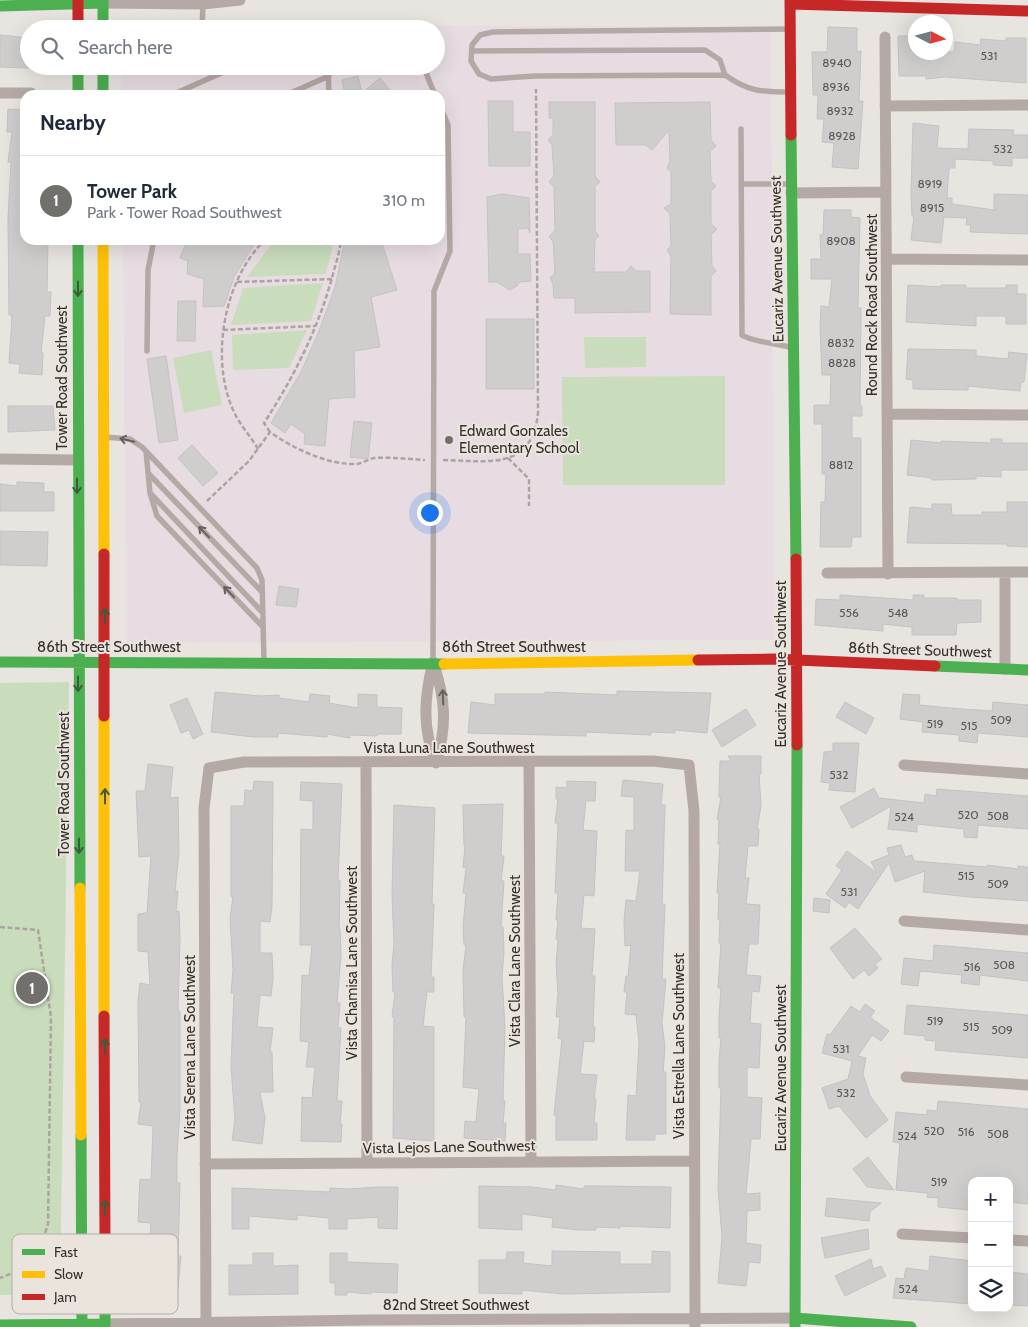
<!DOCTYPE html>
<html lang="en">
<head>
<meta charset="utf-8">
<style>
  :root { --surface:#fff; --page:#f2f2f3; --text:#1f2937; --muted:#747a83; --line:#e0e1e3; --accent:#72706c }
  body { margin:0; font-family:Cabin,sans-serif; background:var(--page); color:var(--text) }
  .controls { position:absolute; right:15px; bottom:15px; display:grid; overflow:hidden; border-radius:10px; box-shadow:0 5px 20px #0002 }
  .controls button { width:45px; height:45px; display:grid; place-items:center; padding:0; border:0; border-bottom:1px solid var(--line); background:var(--surface); color:var(--text); font:25px sans-serif }
  .compass { position:absolute; left:908px; top:15px; width:45px; height:45px; border-radius:50%; background:var(--surface); box-shadow:0 5px 20px #0002; rotate:96deg }
  .you { position:absolute; left:429px; top:512px; width:18px; height:18px; margin:-12px; border:4px solid #fff; border-radius:50%; background:#1a73e8; box-shadow:0 0 0 8px #1a73e833 }
  .badge { display:grid; place-items:center; width:32px; height:32px; border-radius:50%; background:var(--accent); color:#fff; font-size:16px; font-weight:700 }
  .pin { position:absolute; translate:-50% -50%; border:2px solid #fff; box-shadow:0 1px 5px #0006 }
  .list { margin:0; padding:0; list-style:none }
  h2 { display:flex; justify-content:space-between; align-items:center; height:65px; margin:0; padding:0 20px; font-size:21px }
  h2 small { font-size:16px; font-weight:400; color:var(--muted) }
  .list li { display:grid; grid-template-columns:32px 1fr auto; gap:15px; align-items:center; box-sizing:border-box; height:90px; padding:0 20px; border-top:1px solid var(--line) }
  .list b { display:block; font-size:19px; white-space:nowrap }
  .list p { margin:0; font-size:16px; white-space:nowrap; color:var(--muted) }
  .list em { font-size:16px; font-style:normal; color:var(--muted) }
  .icon { flex:none; width:28px; height:28px; fill:none; stroke:currentColor; stroke-width:2; stroke-linecap:round; stroke-linejoin:round }
  .map { position:relative; flex:none; width:1028px; height:1327px; overflow:hidden }
  .search { position:absolute; background:var(--surface); box-shadow:0 5px 20px #0002; left:20px; top:20px; width:425px; height:55px; display:flex; align-items:center; gap:12px; box-sizing:border-box; padding:0 18px; border-radius:28px; color:var(--muted); font-size:19px }
  .panel { position:absolute; background:var(--surface); box-shadow:0 5px 20px #0002; left:20px; top:90px; width:425px; height:155px; border-radius:15px }
  .map>svg:first-child { display:block }
</style>
</head>
<body>
<div class="map">
<svg width="1028" height="1327" viewBox="0 0 1028 1327">
  <rect width="100%" height="100%" fill="#e8e4e0"/>
  <!-- education -->
  <path fill="#e8dce3" d="M121 24 771 27 774 640 126 643 123 240H440V95H122L121 66H436V29H121Z"/>
  <!-- green -->
  <path fill="#c9ddbc" d="M307 240H334L326 274 247 277 270 246Z
    M323 283 311 321 231 325 243 288Z
    M307 330 289 368 233 370 232 335Z
    M584 337H646V367L585 368Z
    M211 350 222 405 184 413 173 358Z
    M725 376V485H563L562 377Z
    M69 682 60 1294 0 1295V683Z"/>
  <!-- building -->
  <path fill="#d0cecd" stroke="#c4c2c2" d="M828 27 857 28V52L861 51 859 101H863L858 169 832 167 834 143 822 142 824 119H817L818 95H813L812 52H827Z
    M0 35 29 38V68L0 67Z
    M898 36H916V52H954L955 42 980 45 981 39 1006 41V38H1026V83L945 77 926 79V76H899Z
    M358 76 362 93 380 78 394 95H345L342 80Z
    M488 101H513V132H530V166H489Z
    M549 102H595V176L600 182 595 186V231L599 236 595 239 594 272H626L631 266 636 271H650V312L575 313V298H554L553 284 550 278 555 273 553 241 549 237 555 230 554 187 549 182 554 176 552 145 548 140 553 135V118H549Z
    M710 102 711 140 716 146 710 151 711 181 716 186 711 191V224L717 229 711 235 712 266 716 271 711 276V315L670 314 671 256 667 250 671 246 670 214 664 208 671 204V172L667 168 670 161 669 130 652 150 646 145H616L615 103Z
    M8 109 25 110V240H48L47 292H51L50 316H45L41 353H43L42 375 19 373 20 364 9 363 12 315H9L8 218 11 162H8L12 132H7Z
    M913 123 939 126 937 148 968 149 969 129 1014 130 1013 135H1028V158H1012V166L993 165V161L955 159V168H949L947 198H952V204L994 210V194L1028 195V234L970 232 971 225H966L967 218 944 217 941 243 911 240 914 216H912L911 192Z
    M502 194 529 198 530 233 528 228 518 229V254H530L531 281 519 282 517 286 510 290 497 282H489L487 197Z
    M824 210H851V217L860 218 858 308H861L860 406H862V416H852V438H861V537H852L851 547H820L821 502H825L826 474H822V424H814V405H830L831 375H822L820 327 821 306 829 307 832 279H811V259H821L820 235H823Z
    M187 240H257L234 277 224 306 203 307 204 279 187 274 188 261 180 258Z
    M345 240H381L397 290 371 297 380 347 354 351 355 397 329 399 325 446 304 444 305 434 291 424 285 433 271 423 302 370 319 331 335 287Z
    M908 285 941 287V285H966V288H1006V285H1017V294H1026V324H1006V316H976V326L906 322Z
    M178 301H196L195 341H177Z
    M486 319H534V389H486Z
    M908 349 976 350V356L1008 359 1009 352 1027 354 1024 382H1021L1020 391 968 386V390L913 389V380L906 379Z
    M166 356 178 440 159 443 147 359Z
    M8 406H53L55 430 8 432Z
    M354 421 372 423 368 459 350 457Z
    M991 439H1002V443H1027V470H1001V477L976 476V479L932 480V478L907 475 911 440 941 443V441L991 443Z
    M192 445 218 473 203 486 178 458Z
    M17 482 44 483V492H54V511H0V484L17 486Z
    M1007 502H1027V547L1007 546V544L907 543 910 507 932 509V504H951L952 515H982V512H1007Z
    M0 531 48 532 47 566 0 565Z
    M279 586 299 589 296 607 276 605Z
    M840 595 913 600V595H924V598H957V600H981V622L957 623 956 635H912V627L883 624V631L815 625 816 599 840 600Z
    M617 691 711 693 707 733 675 730V733L651 732V735L586 732V736L468 733 471 702 495 705V694H545V692L617 695Z
    M215 692 261 696 279 695V698L309 702 310 694 330 696 329 703 358 708V694L377 695V707L402 708 401 734H377V736L350 735V738L327 734V737L278 733V737H253L211 732Z
    M903 694 920 695 919 705 962 709 992 711 993 702 1028 705V737L978 733 977 743 959 741V735L922 732 923 722 900 719Z
    M187 698 203 734 193 739 189 730 181 733 170 705Z
    M845 702 874 718 866 734 836 717Z
    M746 709 756 725 722 747 712 730Z
    M833 743H859L855 792 829 790 830 783 821 782 824 752 833 751Z
    M728 756H761V774H759L761 806 757 829H759L758 846H748L745 878H749L746 904 760 905 758 944H749L746 975 761 976 759 992 752 991 750 1023 761 1024 759 1068 747 1067V1097L762 1098 760 1139H751L746 1194 760 1193V1210L747 1211 746 1243 761 1245 760 1263 749 1262 746 1286 718 1283 722 1237 718 1188 721 1088H719V1061L721 1038H719V1016L721 988H718L721 943H719L720 920 718 919 719 893H717L720 844H718L719 820 717 819 721 797H719L720 761H731Z
    M148 764 173 767 170 798 178 797 179 852 175 891H178L176 912 179 911 180 937 178 1011H180V1110L177 1154V1183H180L178 1256H181L177 1298 145 1297 147 1271 138 1270 140 1252 149 1253 151 1223 138 1222 140 1179 151 1180 153 1126 138 1124 141 1102H139L138 1001 140 983 150 985 148 952 138 951V914L147 913 151 856 139 857 136 791H145Z
    M623 780 663 784 661 805H665L662 904H665L662 979H666L662 1023 665 1048 663 1072H666V1134H655V1140H626L628 1095 636 1096 639 1043 636 1015 625 1014 627 992H624L626 976H628L631 945 625 946 624 921 626 900 636 901 640 871H625L626 830 634 831V797L621 796Z
    M254 781 273 782 272 907 270 922 260 921V953H272L273 978 271 996 260 995 257 1027 273 1028 270 1052H272L273 1092H260L265 1118 262 1144 232 1140 235 1120 231 1066 234 993H231L233 970 230 918 233 897H231V806H244L245 790 253 791Z
    M567 781 596 782 595 801H586L583 830 597 831 594 896 584 895 581 928 595 929 592 976H595L593 1027H595L594 1042 584 1041 580 1074 597 1075 594 1099H596L594 1123H597V1140H556V1115H554L562 1039 558 1038 560 1017H556L558 993 556 964 558 940 556 939 558 920H556L558 893H555L558 823H555L558 799H556V787L567 788Z
    M301 782 342 784 338 880H340L339 929H340L341 955 337 1003H340L338 1027 341 1028 337 1101H342L340 1124H342L341 1142 301 1141 302 1097 312 1098 315 1067H306L309 1042 300 1041 302 975 309 976 312 945H300L301 829 313 830V801L300 800Z
    M874 788 879 798 924 803 925 794 936 796 937 789 1028 796V829L978 825 977 838 964 837V829L917 824V832L888 829 891 806 852 828 840 807Z
    M503 804 501 856H504L501 881H504L501 927H503L504 952 502 976 505 1027 503 1101H505L503 1123H506L505 1141 464 1138 465 1121 476 1122 479 1089 463 1087 466 1017H464L463 970 466 945H464L463 927 466 894 463 893 466 868 463 867 465 847 464 846 463 805Z
    M394 805 435 808 432 904H434L431 977H434V992H427L423 1026 434 1027V1141L393 1138 394 1017H392L395 992H393L392 965 394 944 392 895Z
    M901 845 905 857 912 855 914 861 987 867V865L1018 869V866L1028 867V901L970 897 923 892 925 871 895 882 889 863 858 909 849 902 845 908 826 894 842 870 836 866 847 851 877 873 871 862 889 855 887 848Z
    M814 898 830 900 829 913 813 911Z
    M855 928 882 959 875 964 878 968 869 976 864 970 853 979 830 948Z
    M934 945 1028 953V981L980 975 979 985 961 983 962 975 920 971 918 986 901 984 904 958 933 961Z
    M865 1004 875 1011 870 1017 889 1031 881 1041 872 1035 858 1056 866 1058 863 1074 870 1096 888 1120 866 1138 839 1106 829 1109 822 1088 848 1079 852 1061 822 1053 827 1034 830 1035 851 1006 860 1012Z
    M907 1005 1028 1015V1058L935 1050 936 1041 925 1040V1036L904 1034Z
    M938 1101 1028 1109V1204L1009 1202V1181H972L970 1210 938 1207V1198L927 1197 928 1193 896 1190 900 1143 893 1142 896 1112 927 1115V1110L937 1111Z
    M868 1157 894 1190 867 1187 853 1169Z
    M556 1185 584 1189V1186H603L671 1187 670 1228 620 1226V1228L596 1227V1230H578L552 1227 553 1218 522 1214V1230L479 1228V1186L532 1187 556 1190Z
    M378 1187H398L397 1229 378 1228V1217L347 1219V1229H329V1218L297 1215V1220L249 1216V1229H232V1188L330 1192V1188L348 1189Z
    M827 1198 881 1203 870 1212 869 1221 825 1216Z
    M868 1229 869 1249 825 1258 821 1238Z
    M552 1251 620 1252V1264H652V1251L670 1252V1292L563 1294 522 1290V1294L479 1293V1260H506L507 1252H524L523 1263 552 1266Z
    M253 1253H273V1266L298 1265V1294L229 1295V1265H253Z
    M330 1253H347V1262L398 1264 397 1293 371 1292V1294L347 1292V1295H335V1283H330Z
    M930 1256 972 1261V1304L893 1298 896 1278 904 1279 906 1268 929 1271Z
    M871 1259 873 1269 881 1266 886 1276 845 1296 835 1276Z
    M1009 1272 1028 1274V1306L1009 1305Z"/>
  <g fill="none" stroke-linecap="round" stroke-linejoin="round">
    <!-- path -->
    <path stroke="#aca4a1" stroke-width="2.5" stroke-dasharray="5 2.5" stroke-linecap="butt" d="M237 282 332 279
      M223 330 315 326
      M270 432 264 423C294 377 319 327 333 274 336 263 340 251 341 240
      M258 449C251 437 241 426 235 414 209 362 223 280 265 240
      M508 458 529 479V506
      M443 460C488 461 532 471 538 413L536 89
      M207 501 249 461 270 432C292 448 328 465 356 464 362 464 368 459 374 458 391 457 408 459 425 460
      M0 927 38 930 51 1017 48 1224C41 1249 26 1270 0 1278"/>
    <!-- lane -->
    <path stroke="#b5a9a5" stroke-width="5.5" d="M202 29 203 4
      M790 29 493 32 480 35 472 45 471 61 479 74 491 79 535 76 725 75C749 92 762 92 791 92
      M472 51 705 50 720 60 725 75
      M216 66 219 74 240 66
      M328 66 329 95
      M424 68 435 95
      M172 95 219 74
      M286 95 329 76
      M741 129 742 335C749 341 780 344 793 348
      M741 184H791
      M147 351 148 270 154 240
      M104 437 130 439 142 447 257 568 262 580 264 661
      M146 451 150 493 157 516 263 627
      M148 473 262 592
      M151 494 263 613
      M433 662 434 291 450 251 448 125 440 106"/>
    <!-- street -->
    <path stroke="#b5a9a5" stroke-width="11" d="M103 3 203 4 240 0
      M885 37 888 574
      M0 93H31
      M885 106 1028 105
      M791 193 886 192
      M887 259 1028 260
      M887 414 1028 415
      M0 459 77 460
      M827 573 1028 572
      M433 662C446 699 447 726 436 763
      M433 662C424 698 422 728 436 763
      M1005 669V572
      M529 762 531 1160
      M366 763 367 1162
      M904 765 1028 774
      M904 921 1028 930
      M906 1077 1028 1085
      M205 1164 694 1161
      M902 1234 972 1238
      M1009 1240 1028 1241
      M105 1324 369 1320 795 1318
      M206 1327 204 808 209 768 244 762 653 761 689 765 694 811 695 1327"/>
    <!-- fast -->
    <path stroke="#4caf50" stroke-width="11" d="M103 0V29
      M0 6 103 3
      M78 66V95
      M103 66V95
      M791 135 796 559
      M78 240 80 888
      M0 662 444 664
      M935 666 1028 670
      M81 1135 82 1327
      M105 1241V1327
      M795 1318 911 1327
      M0 1325 105 1324
      M795 1327 797 745"/>
    <!-- slow -->
    <path stroke="#ffc107" stroke-width="11" d="M103 240 104 554
      M444 664 698 660
      M104 716V1016
      M80 888 81 1135"/>
    <!-- jam -->
    <path stroke="#c62828" stroke-width="11" d="M78 0V29
      M790 0 791 135
      M790 4 1028 11
      M104 554V716
      M796 559 797 745
      M698 660 774 659 935 666
      M104 1016 105 1241"/>
  </g>
  <!-- one-way arrows -->
  <defs><path id="oneway-shaft" d="M-6 0H5M1.5-3L5.5 0L1.5 3" fill="none" stroke-width="1.6" stroke-linecap="round" stroke-linejoin="round" transform="scale(1.25)"/></defs>
  <g stroke="#3c5d3a">
    <use href="#oneway-shaft" transform="translate(78 289) rotate(90)"/>
    <use href="#oneway-shaft" transform="translate(77 486) rotate(90)"/>
    <use href="#oneway-shaft" transform="translate(105 616) rotate(-90)"/>
    <use href="#oneway-shaft" transform="translate(78 684) rotate(90)"/>
    <use href="#oneway-shaft" transform="translate(105 796) rotate(-90)"/>
    <use href="#oneway-shaft" transform="translate(79 846) rotate(90)"/>
    <use href="#oneway-shaft" transform="translate(105 1046) rotate(-90)"/>
    <use href="#oneway-shaft" transform="translate(105 1208) rotate(-90)"/>
  </g>
  <g stroke="#67615e">
    <use href="#oneway-shaft" transform="translate(127 440) rotate(-166)"/>
    <use href="#oneway-shaft" transform="translate(204 532) rotate(-134)"/>
    <use href="#oneway-shaft" transform="translate(229 592) rotate(-134)"/>
    <use href="#oneway-shaft" transform="translate(443 697) rotate(-92)"/>
  </g>
  <!-- markers -->
  <circle fill="#72706c" stroke="#ebe4dd" stroke-width="2" cx="449" cy="440" r="5"/>
  <g text-anchor="middle" dominant-baseline="central" stroke-width="4" stroke-linejoin="round" paint-order="stroke">
    <!-- number labels -->
    <g font-size="12" fill="#5c5a58">
      <text x="989" y="55">531</text>
      <text x="837" y="62">8940</text>
      <text x="836" y="86">8936</text>
      <text x="840" y="110">8932</text>
      <text x="842" y="135">8928</text>
      <text x="1003" y="148">532</text>
      <text x="930" y="183">8919</text>
      <text x="932" y="207">8915</text>
      <text x="841" y="240">8908</text>
      <text x="841" y="342">8832</text>
      <text x="842" y="362">8828</text>
      <text x="841" y="464">8812</text>
      <text x="849" y="612">556</text>
      <text x="898" y="612">548</text>
      <text x="1001" y="719">509</text>
      <text x="935" y="723">519</text>
      <text x="969" y="725">515</text>
      <text x="839" y="774">532</text>
      <text x="968" y="814">520</text>
      <text x="998" y="815">508</text>
      <text x="904" y="816">524</text>
      <text x="966" y="875">515</text>
      <text x="998" y="883">509</text>
      <text x="849" y="891">531</text>
      <text x="1004" y="964">508</text>
      <text x="972" y="966">516</text>
      <text x="935" y="1020">519</text>
      <text x="971" y="1026">515</text>
      <text x="1002" y="1029">509</text>
      <text x="841" y="1048">531</text>
      <text x="846" y="1092">532</text>
      <text x="934" y="1130">520</text>
      <text x="966" y="1131">516</text>
      <text x="998" y="1133">508</text>
      <text x="907" y="1135">524</text>
      <text x="939" y="1181">519</text>
      <text x="908" y="1288">524</text>
    </g>
    <!-- street labels -->
    <g font-size="15" fill="#33312e" stroke="#ebe4dd">
      <text transform="translate(777 259) rotate(-91)">Eucariz Avenue Southwest</text>
      <text transform="translate(872 305) rotate(-90)">Round Rock Road Southwest</text>
      <text transform="translate(62 378) rotate(-90)">Tower Road Southwest</text>
      <text x="109" y="647">86th Street Southwest</text>
      <text x="514" y="647">86th Street Southwest</text>
      <text transform="translate(920 650) rotate(2)">86th Street Southwest</text>
      <text transform="translate(781 664) rotate(-90)">Eucariz Avenue Southwest</text>
      <text x="449" y="748">Vista Luna Lane Southwest</text>
      <text transform="translate(64 784) rotate(-90)">Tower Road Southwest</text>
      <text transform="translate(515 961) rotate(-90)">Vista Clara Lane Southwest</text>
      <text transform="translate(352 963) rotate(-90)">Vista Chamisa Lane Southwest</text>
      <text transform="translate(679 1046) rotate(-90)">Vista Estrella Lane Southwest</text>
      <text transform="translate(190 1047) rotate(-90)">Vista Serena Lane Southwest</text>
      <text transform="translate(781 1068) rotate(-90)">Eucariz Avenue Southwest</text>
      <text transform="translate(449 1147) rotate(-1)">Vista Lejos Lane Southwest</text>
      <text x="456" y="1305">82nd Street Southwest</text>
    </g>
    <!-- poi labels -->
    <g font-size="15" fill="#33312e" stroke="#ebe4dd" text-anchor="start">
      <text x="459" y="431">Edward Gonzales<tspan x="459" dy="17">Elementary School</tspan></text>
    </g>
  </g>
  <!-- legend -->
  <rect x="12" y="1234" width="166" height="80" rx="8" fill="#ebe4dd" stroke="#b4aea8" stroke-width="1"/>
  <rect x="22" y="1249" width="23" height="6" fill="#4caf50"/>
  <rect x="22" y="1271" width="23" height="7" fill="#ffc107"/>
  <rect x="22" y="1294" width="23" height="6" fill="#c62828"/>
  <g font-size="14" fill="#33312e">
    <text x="54" y="1257">Fast</text>
    <text x="54" y="1279">Slow</text>
    <text x="54" y="1302">Jam</text>
  </g>
</svg>
<div class="controls">
<button>+</button>
<button>−</button>
<button><svg class="icon" aria-label="layers" viewBox="0 0 24 24"><path d="M12 4l9 5-9 5-9-5zM3 14l9 5 9-5"/></svg></button>
</div>
<svg class="compass" viewBox="-18 -18 36 36"><path d="M0-13l5 13h-10z" fill="#e53935"/><path d="M0 13l5-13h-10z" fill="#747a83"/></svg>
<div class="you"></div>
<div class="pin badge" style="left:32px;top:988px">1</div>
<div class="search"><svg class="icon" aria-label="search" viewBox="0 0 24 24"><circle cx="10" cy="10" r="6"/><path d="M15 15l6 6"/></svg>Search here</div>
<section class="panel">
<h2>Nearby<small></small></h2>
<ul class="list">
<li><span class="badge">1</span><div><b>Tower Park</b><p>Park · Tower Road Southwest</p></div><em>310 m</em></li>
</ul>
</section>
</div>
</body>
</html>
